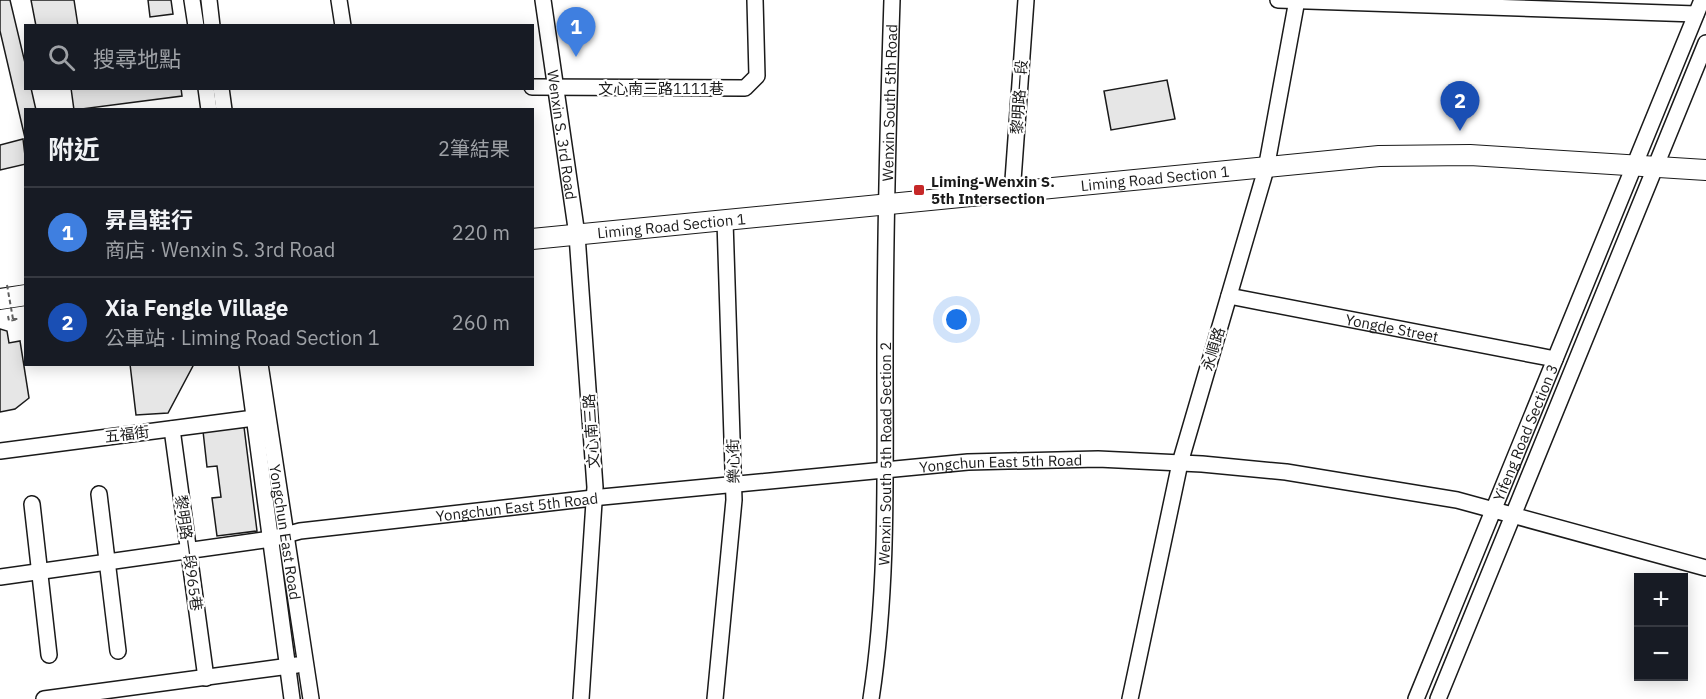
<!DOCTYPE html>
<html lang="zh-TW">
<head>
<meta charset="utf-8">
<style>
  :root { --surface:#171b24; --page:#242831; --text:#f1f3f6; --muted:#9ea1a6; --line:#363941; --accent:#db2777 }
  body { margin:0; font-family:"IBM Plex Sans","Noto Sans TC",sans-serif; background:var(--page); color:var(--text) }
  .controls { position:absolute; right:18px; bottom:18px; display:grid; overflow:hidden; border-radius:0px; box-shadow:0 3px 15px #0003 }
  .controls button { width:54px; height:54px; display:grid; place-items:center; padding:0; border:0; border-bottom:2px solid var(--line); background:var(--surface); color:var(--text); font:30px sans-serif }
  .you { position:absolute; left:957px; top:320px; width:21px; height:21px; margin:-15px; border:4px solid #fff; border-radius:50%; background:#1a73e8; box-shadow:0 0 0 9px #1a73e833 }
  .badge { display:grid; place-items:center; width:39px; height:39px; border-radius:50%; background:var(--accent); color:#fff; font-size:20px; font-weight:700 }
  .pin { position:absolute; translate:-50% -50px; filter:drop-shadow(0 2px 3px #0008) }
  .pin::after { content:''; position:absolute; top:32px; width:21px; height:18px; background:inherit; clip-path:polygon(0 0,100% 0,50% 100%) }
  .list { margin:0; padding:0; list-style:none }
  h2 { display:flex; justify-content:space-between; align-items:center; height:78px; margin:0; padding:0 24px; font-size:26px }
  h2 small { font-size:20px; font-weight:400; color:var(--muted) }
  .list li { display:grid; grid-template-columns:39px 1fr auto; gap:18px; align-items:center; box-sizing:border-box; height:90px; padding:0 24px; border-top:2px solid var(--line) }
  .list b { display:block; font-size:22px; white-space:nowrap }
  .list p { margin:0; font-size:20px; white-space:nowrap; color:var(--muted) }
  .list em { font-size:20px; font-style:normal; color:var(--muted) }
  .icon { flex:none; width:33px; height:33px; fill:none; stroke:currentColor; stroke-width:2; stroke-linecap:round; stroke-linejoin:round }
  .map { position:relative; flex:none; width:1706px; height:699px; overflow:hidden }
  .search { position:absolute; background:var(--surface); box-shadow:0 3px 15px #0003; left:24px; top:24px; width:510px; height:66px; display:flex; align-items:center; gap:15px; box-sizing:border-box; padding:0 21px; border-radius:0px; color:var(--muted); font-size:22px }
  .panel { position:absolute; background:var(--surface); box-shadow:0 3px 15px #0003; left:24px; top:108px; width:510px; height:258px; border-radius:0px }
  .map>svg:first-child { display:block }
</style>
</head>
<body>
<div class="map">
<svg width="1706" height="699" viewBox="0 0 1706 699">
  <rect width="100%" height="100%" fill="#fff"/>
  <!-- building -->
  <path fill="#e6e6e6" stroke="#1a1a1a" stroke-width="1.5" d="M0 0H10L26 67V88H31L36 110H26L25 138 0 31Z
    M31 0H74L78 26H36Z
    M148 0H171L173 14 150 17Z
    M1167 80 1175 119 1111 130 1104 91Z
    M71 88H181L182 96 74 110Z
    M23 139 26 164 0 170V145Z
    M0 329 7 331 9 343 20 341 29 398 15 409 0 412Z
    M130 364H194L168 413 136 415Z
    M244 427 257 531 217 536 212 498 221 497 217 466 207 467 203 431Z"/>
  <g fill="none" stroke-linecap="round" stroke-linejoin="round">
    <defs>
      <g id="minor">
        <path d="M192 0 196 26"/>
        <path d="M209 0 212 26"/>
        <path d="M339 0 343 26"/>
        <path id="s1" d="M543 0 577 235 595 487 581 699"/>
        <path d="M1278 0 1696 14"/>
        <path d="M532 87 745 88 757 76 755 0"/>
        <path d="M206 88 209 110"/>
        <path d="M221 88 224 110"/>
        <path d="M1012 194 1026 0"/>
        <path id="s2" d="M1229 296 1555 359"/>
        <path d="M247 364 292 699"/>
        <path id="s3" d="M260 364 311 699"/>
        <path d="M172 429 206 678"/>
        <path d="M0 451 254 418"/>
        <path d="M99 494 118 651"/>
        <path d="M32 504 49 655"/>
        <path id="s4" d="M0 577 271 539 300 531 602 497 968 462 1098 459 1202 464 1286 472 1457 500 1706 568"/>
        <path d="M44 699 297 665"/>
        <path d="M715 699 734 500 725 221"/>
        <path id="s5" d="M871 699C888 588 885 475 885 363 885 242 888 121 892 0"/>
        <path d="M1130 699 1180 463 1266 169 1297 0"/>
        <path id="s6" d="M1416 699 1702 0"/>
        <path d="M1438 699 1706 43"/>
      </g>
      <g id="major">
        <path id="s7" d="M532 239 1379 156 1470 155 1706 170"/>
        <path d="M0 299 26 295"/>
      </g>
    </defs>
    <!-- minor casing -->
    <use href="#minor" stroke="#1a1a1a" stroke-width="18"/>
    <!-- major casing -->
    <use href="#major" stroke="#1a1a1a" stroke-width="22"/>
    <!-- path -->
    <path stroke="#5f5f5f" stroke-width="2" stroke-dasharray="4.5 3" stroke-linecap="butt" d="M8 316 9 321 18 319H13"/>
    <!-- minor -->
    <use href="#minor" stroke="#fff" stroke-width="15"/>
    <!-- major -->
    <use href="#major" stroke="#fff" stroke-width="20"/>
    <!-- path-bridge -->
    <path stroke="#5f5f5f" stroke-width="2" stroke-dasharray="4.5 3" stroke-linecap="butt" d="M7 285 13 319"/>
  </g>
  <!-- markers -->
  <rect fill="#c62828" stroke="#fff" stroke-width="2" x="913" y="184" width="12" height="12" rx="3"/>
  <g text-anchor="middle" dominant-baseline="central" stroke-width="4.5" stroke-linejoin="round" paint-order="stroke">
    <!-- street labels -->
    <g font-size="15" fill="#1a1a1a" stroke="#fff">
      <text x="661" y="88">文心南三路1111巷</text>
      <text transform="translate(1019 97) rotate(-86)">黎明路一段</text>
      <text stroke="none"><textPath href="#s5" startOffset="597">Wenxin South 5th Road</textPath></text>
      <text stroke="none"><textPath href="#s1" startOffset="136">Wenxin S. 3rd Road</textPath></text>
      <text stroke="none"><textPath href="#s7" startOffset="626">Liming Road Section 1</textPath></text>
      <text stroke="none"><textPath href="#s7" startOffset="140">Liming Road Section 1</textPath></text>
      <text stroke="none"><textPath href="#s2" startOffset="166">Yongde Street</textPath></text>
      <text transform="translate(1213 349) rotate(-73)">永順路</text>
      <text transform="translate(591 431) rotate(-94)">文心南三路</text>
      <text stroke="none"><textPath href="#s6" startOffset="288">Yifeng Road Section 3</textPath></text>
      <text transform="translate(127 434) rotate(-7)">五福街</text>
      <text stroke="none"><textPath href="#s5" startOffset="246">Wenxin South 5th Road Section 2</textPath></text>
      <text transform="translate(733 461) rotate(-91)">樂心街</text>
      <text stroke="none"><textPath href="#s4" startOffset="1008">Yongchun East 5th Road</textPath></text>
      <text stroke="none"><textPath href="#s4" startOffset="522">Yongchun East 5th Road</textPath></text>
      <text stroke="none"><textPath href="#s3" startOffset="170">Yongchun East Road</textPath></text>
      <text transform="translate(189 553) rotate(82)">黎明路一段965巷</text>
    </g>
    <!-- poi labels -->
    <g font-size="15" font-weight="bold" fill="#1a1a1a" stroke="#fff" text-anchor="start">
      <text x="931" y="181">Liming-Wenxin S.<tspan x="931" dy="17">5th Intersection</tspan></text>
    </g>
  </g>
</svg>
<div class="controls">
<button>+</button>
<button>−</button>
</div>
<div class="you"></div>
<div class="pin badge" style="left:576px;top:57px;background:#3f7fe0">1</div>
<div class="pin badge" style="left:1460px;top:131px;background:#1a4fb4">2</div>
<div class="search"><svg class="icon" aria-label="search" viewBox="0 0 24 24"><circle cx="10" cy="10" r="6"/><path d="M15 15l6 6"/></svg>搜尋地點</div>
<section class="panel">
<h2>附近<small>2筆結果</small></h2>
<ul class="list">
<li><span class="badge" style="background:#3f7fe0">1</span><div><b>昇昌鞋行</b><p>商店 · Wenxin S. 3rd Road</p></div><em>220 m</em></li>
<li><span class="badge" style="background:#1a4fb4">2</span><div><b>Xia Fengle Village</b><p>公車站 · Liming Road Section 1</p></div><em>260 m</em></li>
</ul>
</section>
</div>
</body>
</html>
